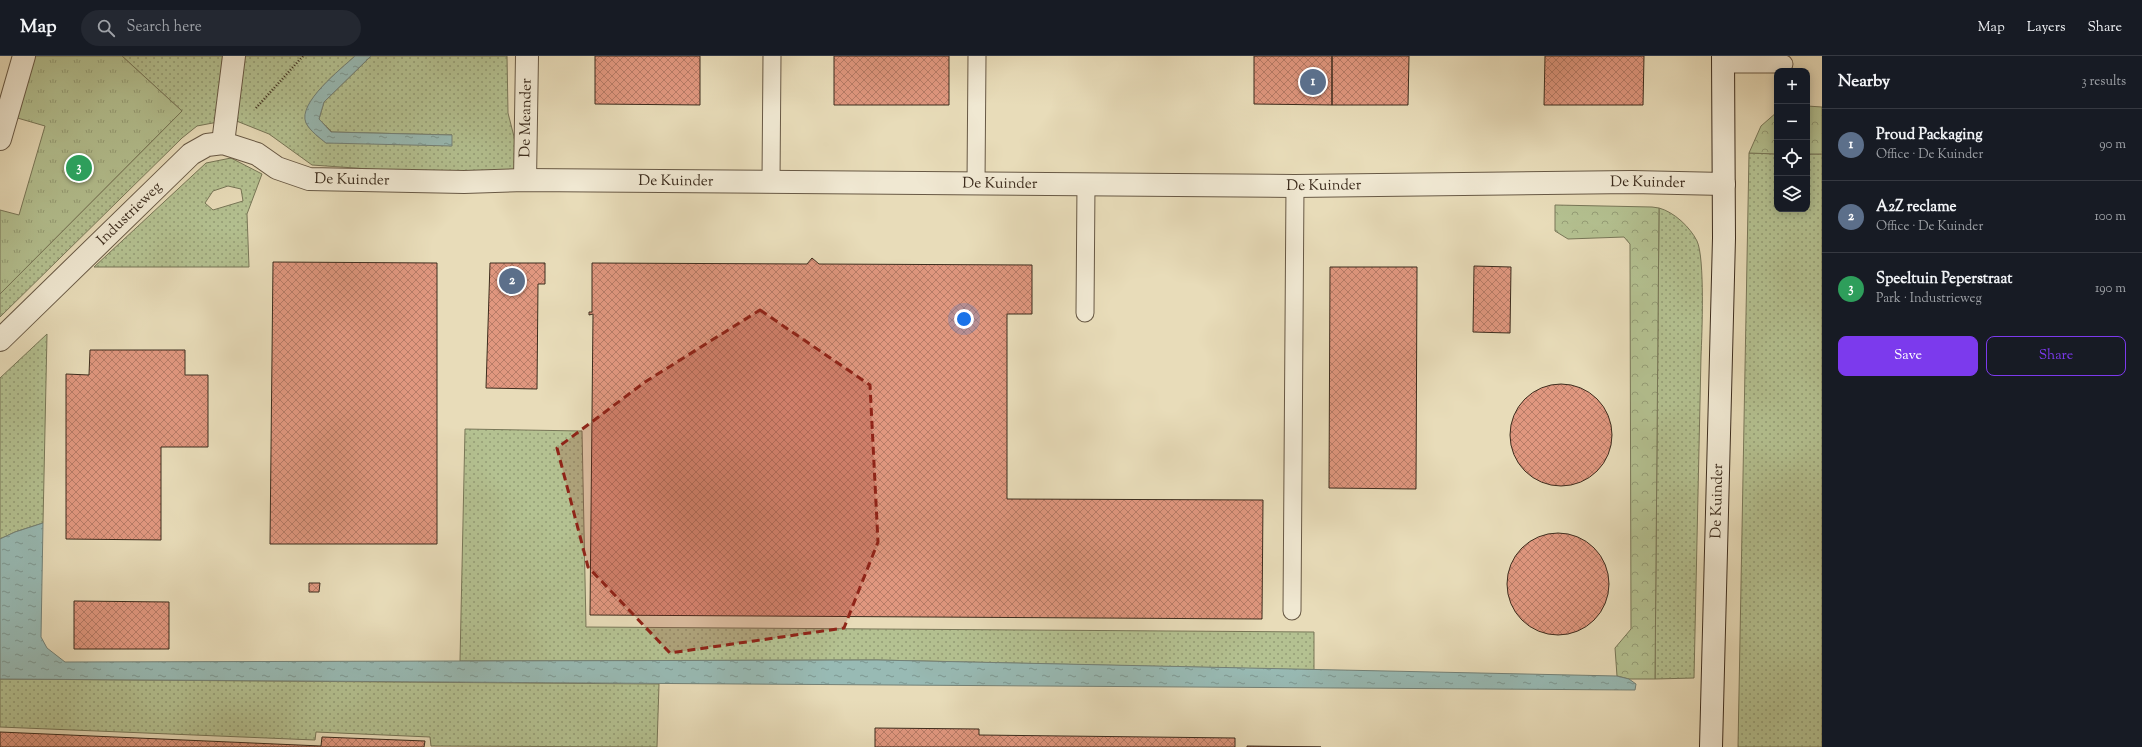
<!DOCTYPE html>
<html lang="en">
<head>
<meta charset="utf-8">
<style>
  :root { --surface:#171b24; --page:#242831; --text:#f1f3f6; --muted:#9ea1a6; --line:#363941; --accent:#7c3aed }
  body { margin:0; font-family:"Sorts Mill Goudy",serif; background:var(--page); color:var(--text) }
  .controls { position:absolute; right:12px; top:12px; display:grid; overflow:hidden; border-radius:8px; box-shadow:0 2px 10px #0003 }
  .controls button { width:36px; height:36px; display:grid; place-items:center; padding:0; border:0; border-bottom:1px solid var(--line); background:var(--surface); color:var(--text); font:20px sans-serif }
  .you { position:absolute; left:964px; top:263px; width:14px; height:14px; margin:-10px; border:3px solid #fff; border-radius:50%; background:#1a73e8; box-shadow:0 0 0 6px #1a73e833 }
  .badge { display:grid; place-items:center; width:26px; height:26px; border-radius:50%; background:var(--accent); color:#fff; font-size:13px; font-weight:700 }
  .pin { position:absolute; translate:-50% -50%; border:2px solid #fff; box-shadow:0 1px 4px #0006 }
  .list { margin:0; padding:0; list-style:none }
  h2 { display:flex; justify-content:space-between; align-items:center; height:52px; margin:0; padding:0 16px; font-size:17px }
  h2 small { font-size:13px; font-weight:400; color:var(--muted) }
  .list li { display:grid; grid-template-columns:26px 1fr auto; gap:12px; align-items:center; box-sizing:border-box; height:72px; padding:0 16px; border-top:1px solid var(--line) }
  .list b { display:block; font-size:15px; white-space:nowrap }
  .list p { margin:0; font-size:13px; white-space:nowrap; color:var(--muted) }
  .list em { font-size:13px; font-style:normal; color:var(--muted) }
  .actions { display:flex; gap:8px; padding:12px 16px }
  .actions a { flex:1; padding:9px 0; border:1px solid var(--accent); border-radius:8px; text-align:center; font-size:14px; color:var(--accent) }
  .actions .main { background:var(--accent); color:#fff }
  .icon { flex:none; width:22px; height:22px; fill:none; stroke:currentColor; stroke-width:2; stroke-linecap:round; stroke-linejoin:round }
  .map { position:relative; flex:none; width:1822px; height:691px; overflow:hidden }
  header { display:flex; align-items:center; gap:24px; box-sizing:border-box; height:56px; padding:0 20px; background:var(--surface); border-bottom:1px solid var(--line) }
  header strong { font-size:19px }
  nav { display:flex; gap:22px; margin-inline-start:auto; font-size:14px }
  .search { width:280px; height:36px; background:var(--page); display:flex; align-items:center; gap:10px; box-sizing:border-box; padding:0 14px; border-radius:22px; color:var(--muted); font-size:15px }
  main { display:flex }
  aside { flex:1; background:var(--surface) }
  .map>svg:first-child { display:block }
</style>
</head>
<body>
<header>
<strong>Map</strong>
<div class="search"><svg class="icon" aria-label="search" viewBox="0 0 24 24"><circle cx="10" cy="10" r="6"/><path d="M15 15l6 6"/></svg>Search here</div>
<nav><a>Map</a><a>Layers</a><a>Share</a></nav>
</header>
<main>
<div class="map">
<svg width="1822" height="691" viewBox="0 0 1822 691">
  <defs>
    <pattern id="grass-dots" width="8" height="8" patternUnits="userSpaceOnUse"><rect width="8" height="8" fill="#b4c191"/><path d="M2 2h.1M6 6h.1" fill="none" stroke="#949d76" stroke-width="1.8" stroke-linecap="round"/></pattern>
    <pattern id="forest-crowns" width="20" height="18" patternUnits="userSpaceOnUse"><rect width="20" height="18" fill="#b4c191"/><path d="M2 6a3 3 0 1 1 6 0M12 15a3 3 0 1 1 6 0" fill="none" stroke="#949d76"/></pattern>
    <pattern id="park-tufts" width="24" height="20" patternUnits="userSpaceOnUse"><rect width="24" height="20" fill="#b4c191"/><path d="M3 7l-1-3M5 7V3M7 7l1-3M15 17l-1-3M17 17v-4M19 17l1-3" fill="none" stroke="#949d76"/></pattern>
    <pattern id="water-ripples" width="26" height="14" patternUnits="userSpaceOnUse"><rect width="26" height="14" fill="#98bab4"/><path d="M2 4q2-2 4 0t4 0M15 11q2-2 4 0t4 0" fill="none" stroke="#7d9892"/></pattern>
    <pattern id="building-cross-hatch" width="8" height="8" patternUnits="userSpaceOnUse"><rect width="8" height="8" fill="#e0977f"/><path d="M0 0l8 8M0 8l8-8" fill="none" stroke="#b77c67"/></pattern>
  </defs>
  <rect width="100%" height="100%" fill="#e8dcb9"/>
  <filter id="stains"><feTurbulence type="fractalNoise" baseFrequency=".005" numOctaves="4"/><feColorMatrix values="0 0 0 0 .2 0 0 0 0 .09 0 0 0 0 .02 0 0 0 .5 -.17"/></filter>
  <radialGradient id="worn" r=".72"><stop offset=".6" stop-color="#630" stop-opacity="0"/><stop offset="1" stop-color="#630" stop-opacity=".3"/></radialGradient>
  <!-- grass -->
  <path fill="url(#grass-dots)" stroke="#787758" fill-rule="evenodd" d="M122 0H225L218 66 197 70 182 82 0 261V238L182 55Z
    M243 0H355C341 13 297 47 307 68 310 75 320 82 326 87L452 79 332 76 319 63 324 46 371 0H507L508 57 525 124 312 109 269 78 234 64Z
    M1749 97 1777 98V153H1807V98H1822V691H1738Z
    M231 102 262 118 247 158 249 211H94L206 107ZM228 130 241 133 243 145 213 154 205 147 213 135Z
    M1659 152C1674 156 1690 171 1697 185 1705 202 1702 278 1701 300 1699 407 1696 515 1694 622L1655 623Z
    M47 278 43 467 15 476 0 483V322Z
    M465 373 582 375 586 571 1314 576V614L877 604 460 605Z
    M0 623 659 628 657 691 431 690 430 681 316 676 315 684 0 671Z"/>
  <!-- forest -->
  <path fill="url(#forest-crowns)" stroke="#787758" d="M1807 50 1822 51V98H1807Z
    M1777 56V98L1749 97 1761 70Z
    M1555 149 1652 151 1659 152 1655 623H1629L1617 620 1615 592 1631 573 1630 188 1624 181 1568 183 1555 175Z"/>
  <!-- park -->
  <path fill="url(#park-tufts)" stroke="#787758" d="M31 0H122L182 55 0 238V154L19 159 45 70 14 61Z"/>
  <!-- water -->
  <path fill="url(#water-ripples)" stroke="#748278" d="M355 0H371L324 46 319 63 331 76 452 79V90L326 87C320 82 310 75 306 67 297 47 341 13 355 0Z
    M43 467 41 581 47 592 65 606 877 604 1617 620 1629 623 1636 628 1635 634 0 623V483L15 476Z"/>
  <!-- building -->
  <path fill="url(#building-cross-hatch)" stroke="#3d2d1e" d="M595 0H700V49L595 48Z
    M834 0H949V49H834Z
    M1254 0H1332V49L1254 48Z
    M1332 0H1409L1408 49H1332Z
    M1545 0H1644L1643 49H1544Z
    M812 202 819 208 1032 209V258H1007V443L1263 444 1262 563 590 559 593 258 589 259V256H592V207L807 208Z
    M273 206 437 207V488H270Z
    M490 207H545V228H538L537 333 486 332Z
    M1474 210 1511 211 1510 277 1473 276Z
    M1330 211H1417L1416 433 1329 432Z
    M90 294H185V319H208V391H161V484L66 483V318L89 319Z
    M1510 379a51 51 0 1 1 102 0a51 51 0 1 1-102 0Z
    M1507 528a51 51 0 1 1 102 0a51 51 0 1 1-102 0Z
    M309 527H320L319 536H309Z
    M74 545 169 546V593H74Z
    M875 672 979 673V679L1235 682V691H875Z
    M0 676 321 690 322 681 425 685 424 691H0Z
    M1247 690 1321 691H1247Z"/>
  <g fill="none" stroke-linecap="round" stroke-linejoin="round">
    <defs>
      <path id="lane" d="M1723 8H1784
        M771 125 772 0
        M976 127 977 0
        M1085 257 1086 128
        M1292 555 1295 130"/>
      <g id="street">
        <path d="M0 83 24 0"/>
        <path d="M223 87 234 0"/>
        <path id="s1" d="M525 124 527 0"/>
        <path id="s2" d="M0 284 191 98 207 89 223 87 257 98 277 112 309 123 464 126 525 124 1295 130 1632 126 1724 128"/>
      </g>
      <g id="secondary">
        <path id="s3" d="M1711 691 1724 182 1723 0"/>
      </g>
    </defs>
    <!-- lane casing -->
    <use href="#lane" stroke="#685945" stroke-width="19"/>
    <!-- street casing -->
    <use href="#street" stroke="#685945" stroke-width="24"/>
    <!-- secondary casing -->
    <use href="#secondary" stroke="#3d2d1e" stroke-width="24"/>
    <!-- path -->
    <path stroke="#3d2d1e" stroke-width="2.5" stroke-dasharray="1 2" stroke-linecap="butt" d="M256 52 303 0"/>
    <!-- lane -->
    <use href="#lane" stroke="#f0e8d2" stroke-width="17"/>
    <!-- street -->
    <use href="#street" stroke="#f0e8d2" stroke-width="22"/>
    <!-- secondary -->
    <use href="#secondary" stroke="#f0e8d2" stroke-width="22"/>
  </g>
  <!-- marked area -->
  <path fill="#8f2418" fill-opacity="0.2" stroke="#8f2418" stroke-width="3" stroke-dasharray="8 5" stroke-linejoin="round" d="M760 254 870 329 878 486 844 572 670 597 588 511 557 392 645 326Z"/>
  <g text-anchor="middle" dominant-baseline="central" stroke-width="3.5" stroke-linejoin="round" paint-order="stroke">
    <!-- street labels -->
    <g font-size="15" fill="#3d2d1e" stroke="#f0e8d2">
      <text stroke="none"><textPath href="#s1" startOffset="62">De Meander</textPath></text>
      <text stroke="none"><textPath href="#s2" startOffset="438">De Kuinder</textPath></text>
      <text stroke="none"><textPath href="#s2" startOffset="762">De Kuinder</textPath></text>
      <text stroke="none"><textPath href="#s2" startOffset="1086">De Kuinder</textPath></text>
      <text stroke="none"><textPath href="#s2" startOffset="1734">De Kuinder</textPath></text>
      <text stroke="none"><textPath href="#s2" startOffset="1410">De Kuinder</textPath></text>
      <text stroke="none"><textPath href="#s2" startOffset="181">Industrieweg</textPath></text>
      <text stroke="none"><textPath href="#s3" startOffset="246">De Kuinder</textPath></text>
    </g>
  </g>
  <rect width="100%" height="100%" filter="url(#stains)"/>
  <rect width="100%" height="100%" fill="url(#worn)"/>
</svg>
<div class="controls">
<button>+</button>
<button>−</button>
<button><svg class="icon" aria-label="locate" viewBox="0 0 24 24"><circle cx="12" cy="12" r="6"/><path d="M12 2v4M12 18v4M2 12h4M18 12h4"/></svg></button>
<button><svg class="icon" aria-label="layers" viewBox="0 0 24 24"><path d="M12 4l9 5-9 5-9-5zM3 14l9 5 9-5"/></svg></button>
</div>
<div class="you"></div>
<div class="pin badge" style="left:1313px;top:26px;background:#5c6f8a">1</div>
<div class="pin badge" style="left:512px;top:225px;background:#5c6f8a">2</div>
<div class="pin badge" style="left:79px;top:112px;background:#2e9e5b">3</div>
</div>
<aside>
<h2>Nearby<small>3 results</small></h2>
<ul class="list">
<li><span class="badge" style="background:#5c6f8a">1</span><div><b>Proud Packaging</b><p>Office · De Kuinder</p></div><em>90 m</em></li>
<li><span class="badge" style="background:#5c6f8a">2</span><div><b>A2Z reclame</b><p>Office · De Kuinder</p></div><em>100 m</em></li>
<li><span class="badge" style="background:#2e9e5b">3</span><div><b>Speeltuin Peperstraat</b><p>Park · Industrieweg</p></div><em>190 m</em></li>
</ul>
<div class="actions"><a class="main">Save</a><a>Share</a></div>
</aside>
</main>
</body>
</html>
